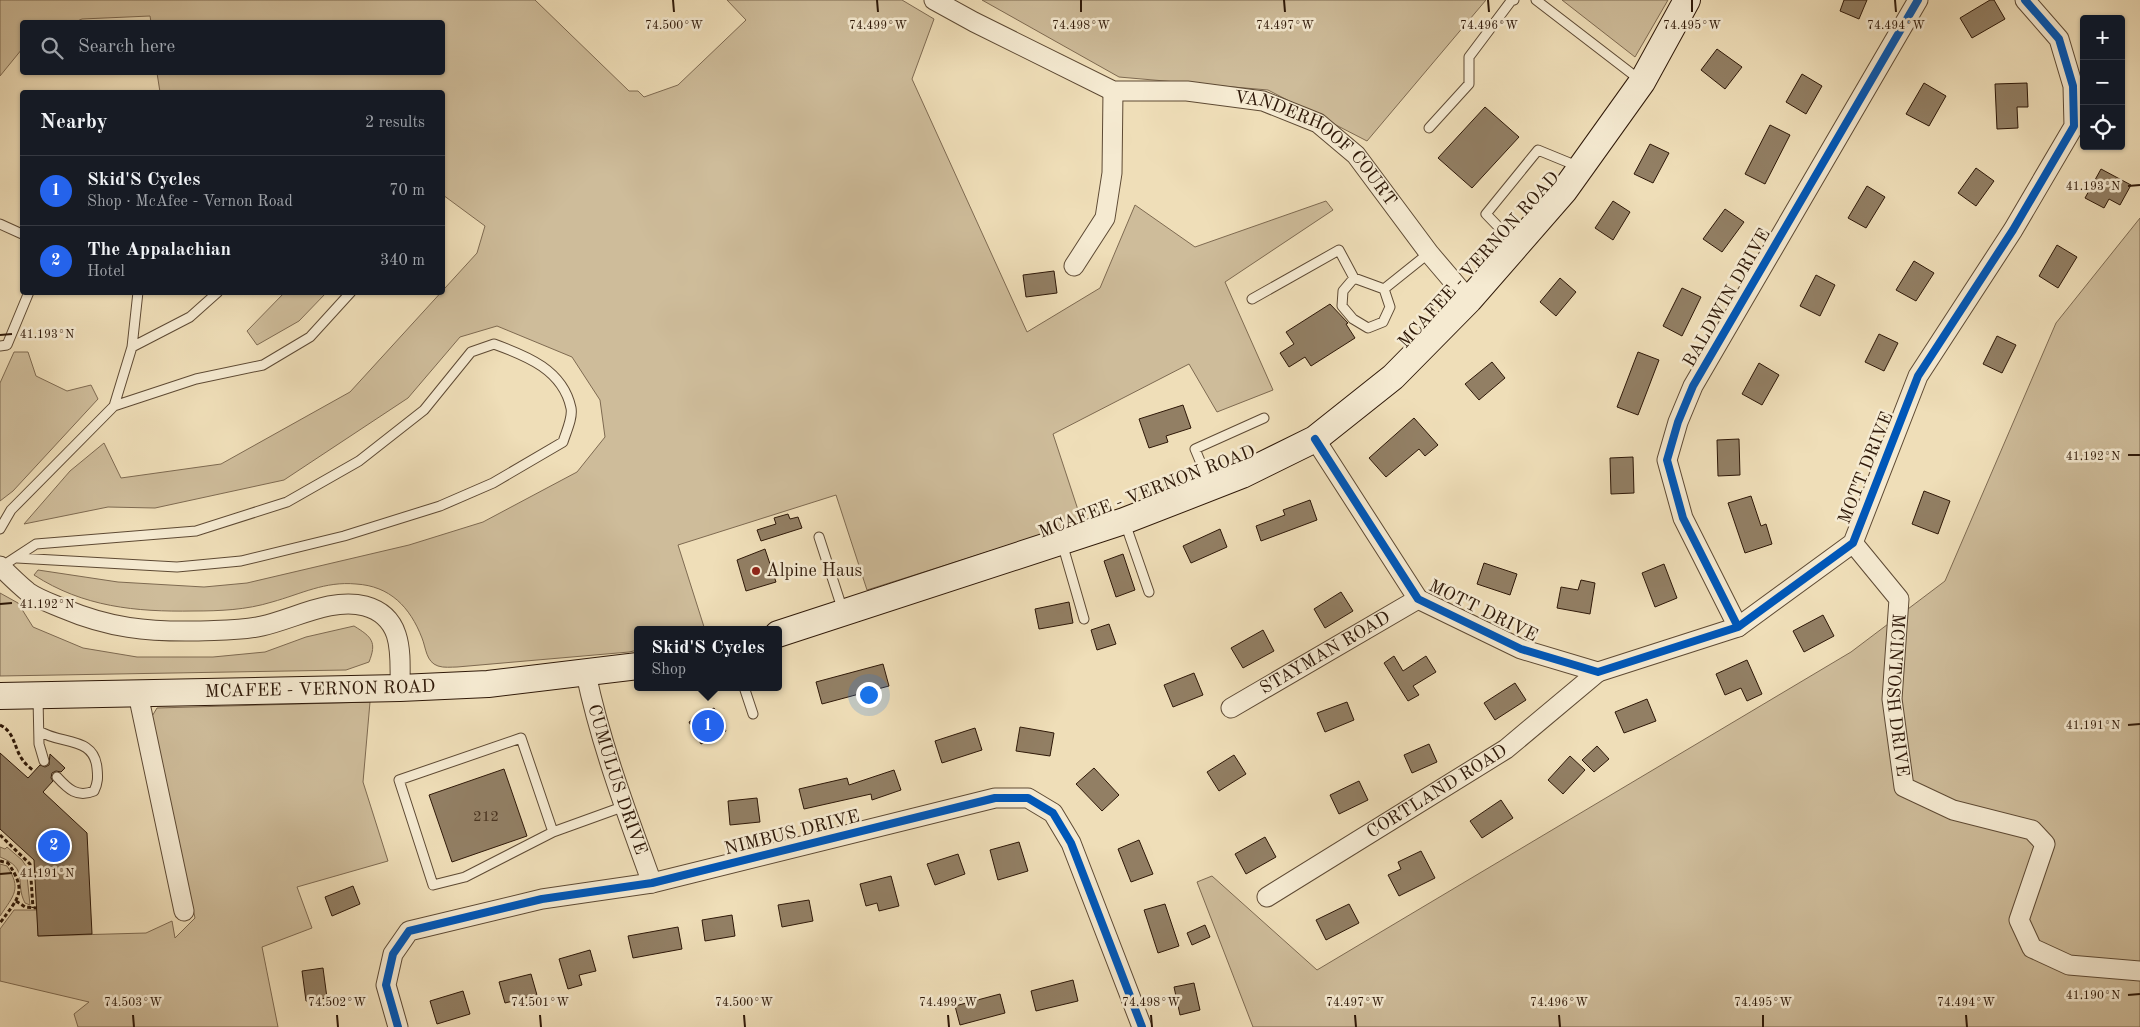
<!DOCTYPE html>
<html lang="en">
<head>
<meta charset="utf-8">
<style>
  :root { --surface:#171b24; --page:#242831; --text:#f1f3f6; --muted:#9ea1a6; --line:#363941; --accent:#2563eb }
  body { margin:0; font-family:"Old Standard TT",serif; background:var(--page); color:var(--text) }
  .controls { position:absolute; right:15px; top:15px; display:grid; overflow:hidden; border-radius:5px; box-shadow:0 1px 4px #0004 }
  .controls button { width:45px; height:45px; display:grid; place-items:center; padding:0; border:0; border-bottom:1px solid var(--line); background:var(--surface); color:var(--text); font:25px sans-serif }
  .you { position:absolute; left:868px; top:694px; width:18px; height:18px; margin:-12px; border:4px solid #fff; border-radius:50%; background:#1a73e8; box-shadow:0 0 0 8px #1a73e833 }
  .badge { display:grid; place-items:center; width:32px; height:32px; border-radius:50%; background:var(--accent); color:#fff; font-size:16px; font-weight:700 }
  .pin { position:absolute; translate:-50% -50%; border:2px solid #fff; box-shadow:0 1px 5px #0006 }
  .popup { position:absolute; left:634px; top:626px; width:148px; height:65px; box-sizing:border-box; display:grid; place-content:center; border-radius:5px; background:var(--surface); filter:drop-shadow(0 1px 4px #0005); font-size:16px; white-space:nowrap; color:var(--muted) }
  .popup b { font-size:19px; color:var(--text) }
  .popup::after { content:''; position:absolute; left:50%; top:100%; margin-left:-10px; border:10px solid transparent; border-top-color:var(--surface) }
  .list { margin:0; padding:0; list-style:none }
  h2 { display:flex; justify-content:space-between; align-items:center; height:65px; margin:0; padding:0 20px; font-size:21px }
  h2 small { font-size:16px; font-weight:400; color:var(--muted) }
  .list li { display:grid; grid-template-columns:32px 1fr auto; gap:15px; align-items:center; box-sizing:border-box; height:70px; padding:0 20px; border-top:1px solid var(--line) }
  .list b { display:block; font-size:19px; white-space:nowrap }
  .list p { margin:0; font-size:16px; white-space:nowrap; color:var(--muted) }
  .list em { font-size:16px; font-style:normal; color:var(--muted) }
  .icon { flex:none; width:28px; height:28px; fill:none; stroke:currentColor; stroke-width:2; stroke-linecap:round; stroke-linejoin:round }
  .map { position:relative; flex:none; width:2140px; height:1027px; overflow:hidden }
  .search { position:absolute; background:var(--surface); box-shadow:0 1px 4px #0004; left:20px; top:20px; width:425px; height:55px; display:flex; align-items:center; gap:12px; box-sizing:border-box; padding:0 18px; border-radius:5px; color:var(--muted); font-size:19px }
  .panel { position:absolute; background:var(--surface); box-shadow:0 1px 4px #0004; left:20px; top:90px; width:425px; height:205px; border-radius:5px }
  .map>svg:first-child { display:block }
</style>
</head>
<body>
<div class="map">
<svg width="2140" height="1027" viewBox="0 0 2140 1027">
  <rect width="100%" height="100%" fill="#efdeb8"/>
  <filter id="stains"><feTurbulence type="fractalNoise" baseFrequency=".004" numOctaves="4"/><feColorMatrix values="0 0 0 0 .2 0 0 0 0 .09 0 0 0 0 .02 0 0 0 .5 -.17"/></filter>
  <radialGradient id="worn" r=".72"><stop offset=".6" stop-color="#630" stop-opacity="0"/><stop offset="1" stop-color="#630" stop-opacity=".3"/></radialGradient>
  <!-- green -->
  <path fill="#cebc9a" stroke="#7e6a51" d="M0 0H535L629 91H638L644 97 678 85 746 20 727 0H902L934 19 912 79 1027 332 1100 288 1135 205 1195 247 1326 201 1333 210 1225 282 1273 390 1217 412 1189 364 1053 434 1082 522 867 590 836 495 678 545 705 630H638V650L629 652 457 667C451 667 444 668 438 666 426 662 426 648 422 638 410 607 390 586 356 584 325 581 301 594 272 602 246 610 220 611 193 611 136 612 83 607 34 575L38 570 118 582 204 587 247 583 409 545 483 522 577 472 605 437 600 400 572 357 497 326 460 337 408 398 284 480 155 508 108 507 24 524 70 471 104 443 121 478 221 464 350 392 477 253 485 226 443 195 442 92H160L157 73 442 72V22H151L150 16 82 19 75 22H22V49L0 76Z
    M982 0H1486L1367 141 1268 90 1119 77Z
    M1562 0H1668L1635 57Z
    M2140 218V1027H1253L1197 882 1212 876 1317 970 1851 652 1945 581 2056 323Z
    M285 292 326 293 299 321 257 345 247 331Z
    M14 352H28L36 376 67 391 91 385 98 399 13 491 0 501V383Z
    M0 593 18 603 33 627 83 648 137 657H213L265 652 306 637 354 626C372 637 377 642 369 662L346 670 0 676Z
    M370 702 363 782 388 861 297 887 312 928 262 947 278 1027H78L74 1014 89 1002 0 981V929L14 910H37L38 936 146 933 172 921 175 938 195 918 151 718 157 708Z
    M0 847 5 849 7 847 22 860 26 866 30 905 25 903C14 882 30 869 0 857Z
    M0 864 7 866C22 889 14 895 0 916Z"/>
  <!-- building -->
  <path fill="#927f64" stroke="#2e1808" d="M1844 0H1867L1859 19 1840 11Z
    M1990 0H1994L2005 19 1972 38 1960 18Z
    M1717 49 1742 67 1725 89 1701 70Z
    M1802 74 1822 86 1806 114 1786 102Z
    M1924 83 1946 96 1929 126 1906 114Z
    M2027 83 2028 107H2017L2018 128 1997 129 1995 84Z
    M1485 107 1519 137 1472 188 1438 158Z
    M1770 125 1790 135 1765 184 1745 174Z
    M1650 144 1669 153 1653 183 1634 174Z
    M1976 168 1994 181 1976 206 1958 193Z
    M2101 169 2131 185 2120 205 2109 199 2104 208 2085 198Z
    M1867 186 1885 197 1866 228 1848 218Z
    M1613 201 1630 212 1613 240 1595 228Z
    M1725 209 1744 222 1722 252 1703 239Z
    M2057 245 2077 257 2058 288 2039 276Z
    M1914 261 1934 273 1916 301 1896 290Z
    M1054 271 1057 293 1026 297 1023 275Z
    M1816 275 1835 285 1820 316 1800 306Z
    M1560 278 1576 292 1556 316 1540 302Z
    M1682 288 1701 297 1682 336 1663 326Z
    M1330 304 1348 323 1346 324 1355 338 1311 366 1305 357 1289 367 1280 353 1294 344 1286 332Z
    M1879 334 1898 343 1884 371 1865 362Z
    M1997 336 2016 345 2002 373 1983 364Z
    M1638 352 1659 360 1638 415 1617 407Z
    M1492 362 1505 378 1479 400 1465 384Z
    M1759 363 1779 375 1762 405 1742 394Z
    M1183 405 1191 428 1166 436 1168 442 1149 448 1139 419Z
    M1414 418 1438 445 1425 456 1419 449 1386 477 1369 458Z
    M1739 439 1740 475 1718 476 1717 440Z
    M1633 457 1634 493 1611 494 1610 458Z
    M1924 491 1950 501 1938 534 1912 524Z
    M1751 496 1761 526 1766 524 1772 544 1745 553 1728 503Z
    M1310 500 1317 520 1261 541 1256 526 1285 515 1283 510Z
    M788 514 790 519 798 517 802 528 761 541 757 530 776 524 774 518Z
    M1220 529 1227 547 1191 563 1183 546Z
    M765 549 776 582 746 591 737 560Z
    M1123 554 1135 590 1116 597 1104 561Z
    M1484 563 1517 574 1510 595 1477 584Z
    M1664 564 1677 598 1655 607 1642 573Z
    M1581 580 1595 583 1590 614 1557 608 1561 587 1578 590Z
    M1341 592 1353 611 1325 628 1314 609Z
    M1069 602 1073 623 1039 629 1035 609Z
    M1823 615 1834 636 1804 652 1793 631Z
    M1109 624 1116 644 1097 650 1091 630Z
    M1263 630 1274 651 1243 668 1231 648Z
    M1394 656 1403 671 1426 656 1436 672 1413 686 1419 695 1408 701 1384 663Z
    M1747 660 1762 694 1747 701 1741 688 1725 695 1716 674Z
    M883 664 889 686 822 704 816 682Z
    M1194 673 1203 695 1173 707 1164 685Z
    M1515 683 1526 700 1495 720 1484 703Z
    M1647 699 1656 721 1624 733 1615 712Z
    M1347 702 1354 720 1325 732 1317 713Z
    M714 708 726 731 701 744 689 722Z
    M1020 727 1054 733 1050 756 1016 751Z
    M975 728 982 750 942 763 935 741Z
    M1429 744 1437 762 1412 773 1404 755Z
    M1597 746 1609 759 1594 772 1582 760Z
    M0 753 28 778 40 765 45 767 49 765 50 754 65 768 61 772 56 771 52 773 51 778 53 781 43 792 87 833 92 934 38 936 34 860 0 829Z
    M1234 755 1246 774 1219 791 1207 772Z
    M1570 756 1585 770 1563 794 1548 780Z
    M1094 768 1119 795 1102 811 1076 784Z
    M504 769 527 836 452 862 429 795Z
    M894 770 901 790 872 800 871 794 804 809 799 789 847 778 849 785Z
    M1359 781 1368 800 1339 814 1330 795Z
    M757 798 760 822 730 825 728 801Z
    M1501 800 1513 818 1482 838 1470 821Z
    M1265 837 1276 857 1246 874 1235 854Z
    M1139 840 1153 874 1131 882 1118 849Z
    M1019 842 1028 871 998 880 990 850Z
    M1421 851 1435 878 1399 896 1388 875 1401 869 1398 862Z
    M958 854 965 874 935 885 927 864Z
    M891 876 899 906 879 911 877 903 866 906 860 884Z
    M353 886 360 904 332 916 325 897Z
    M809 900 813 921 782 927 778 905Z
    M1165 904 1179 946 1158 953 1144 910Z
    M1349 904 1359 923 1326 940 1316 920Z
    M732 915 735 936 705 941 702 920Z
    M1205 925 1210 937 1192 945 1187 933Z
    M678 927 682 949 633 958 628 936Z
    M590 950 596 971 579 975 582 985 568 989 559 959Z
    M323 968 327 998 306 1001 302 971Z
    M531 974 537 995 505 1003 499 982Z
    M1073 980 1078 1001 1036 1011 1031 991Z
    M1194 983 1200 1010 1180 1015 1174 987Z
    M463 991 470 1014 437 1024 430 1001Z
    M1000 994 1005 1013 960 1025 955 1006Z"/>
  <g fill="none" stroke-linecap="round" stroke-linejoin="round">
    <defs>
      <path id="lane" d="M1536 0 1640 80
        M1429 128 1469 84V57L1511 1 1514 0
        M0 224 22 234
        M1515 244 1486 214 1538 150 1577 166
        M1354 278 1384 289 1390 307 1383 322 1368 328 1353 319 1342 306 1343 291Z
        M1384 289 1429 253
        M1252 299 1339 250 1354 278
        M0 346 7 345 29 292
        M132 347 190 317 218 292
        M114 406 196 379 263 365 310 337 351 292
        M1210 485 1195 449 1264 418
        M1125 523 1149 592
        M0 529 11 510 114 406 132 347 138 292
        M819 537 843 611
        M1062 543 1084 619
        M1 567 36 544 196 531 287 502 359 461 424 410 471 352 494 344C527 356 563 370 571 408 573 418 566 432 563 442L493 483 440 506 344 536 241 561 177 567 17 558
        M744 687 753 714
        M38 698 39 744 44 761
        M39 731C61 745 94 736 97 768 98 777 98 783 94 791 77 798 68 789 57 777
        M553 832 465 877 433 885 399 780 521 738 553 832 625 806"/>
      <g id="street">
        <path id="s1" d="M934 0 974 22 1113 91H1187L1263 101 1318 123 1356 155 1429 253 1469 300"/>
        <path d="M1074 266 1105 218 1112 173 1113 91"/>
        <path d="M1315 439 1418 599 1521 649 1598 672 1738 627 1853 543 1918 376 2013 230 2074 126 2073 86 2059 39 2025 0"/>
        <path id="s2" d="M1853 543 1899 599 1892 699 1904 787 1953 810 2032 830 2045 844 2019 920 2032 948 2069 965 2140 971"/>
        <path d="M0 566C9 575 18 584 28 592 38 599 50 603 62 608 109 628 147 632 198 631 219 630 241 631 262 626 294 619 332 597 365 606 405 617 400 656 400 688"/>
        <path d="M1738 627 1683 518 1667 460 1678 422 1693 386 1918 0"/>
        <path id="s3" d="M586 674C601 745 627 814 652 883"/>
        <path d="M138 694 184 911"/>
        <path id="s4" d="M1231 708 1418 599"/>
        <path id="s5" d="M1267 897 1506 749 1598 672"/>
        <path d="M398 1027 386 985 393 954 409 931 542 899 652 883 995 798H1028L1053 813 1071 843 1142 1027"/>
      </g>
      <g id="secondary">
        <path d="M778 634 1124 521 1242 475 1315 439 1393 377 1469 300 1564 191 1642 82 1687 0"/>
        <path id="s6" d="M0 696 400 688 488 684 638 666"/>
      </g>
    </defs>
    <!-- lane casing -->
    <use href="#lane" stroke="#5e4a34" stroke-width="11"/>
    <!-- street casing -->
    <use href="#street" stroke="#5e4a34" stroke-width="21"/>
    <!-- secondary casing -->
    <use href="#secondary" stroke="#2e1808" stroke-width="28"/>
    <!-- path -->
    <path stroke="#2e1808" stroke-width="3" stroke-dasharray="4 2.5" stroke-linecap="butt" d="M0 725C15 732 14 748 22 759 25 764 30 768 34 771
      M0 835 30 864 33 908
      M0 861 8 863C28 892 18 898 0 923
      M16 901 25 907 37 908"/>
    <!-- lane -->
    <use href="#lane" stroke="#f5ead1" stroke-width="9"/>
    <!-- street -->
    <use href="#street" stroke="#f5ead1" stroke-width="19"/>
    <!-- secondary -->
    <use href="#secondary" stroke="#f5ead1" stroke-width="26"/>
    <defs>
      <path id="cycleway" d="M1315 439 1418 599 1521 649 1598 672 1738 627 1853 543 1918 376 2013 230 2074 126 2073 86 2059 39 2025 0
        M1738 627 1683 518 1667 460 1678 422 1693 386 1918 0
        M398 1027 386 985 393 954 409 931 542 899 652 883 995 798H1028L1053 813 1071 843 1142 1027"/>
    </defs>
    <!-- cycleway casing -->
    <use href="#cycleway" stroke="#f5ead1" stroke-width="11"/>
    <!-- cycleway -->
    <use href="#cycleway" stroke="#0057b8" stroke-width="8"/>
  </g>
  <!-- ticks -->
  <path fill="none" stroke="#2e1808" stroke-width="2" d="M673 0 674 12M877 0 878 12M1081 0V12M1284 0 1285 12M1488 0 1489 12M1692 0V12M1895 0 1896 12M2128 186 2140 185M0 335 12 334M2128 455H2140M0 604 12 603M2128 725 2140 724M0 874 12 873M2128 995 2140 994M133 1015 134 1027M337 1015 338 1027M540 1015 541 1027M744 1015 745 1027M948 1015 949 1027M1151 1015 1152 1027M1355 1015 1356 1027M1559 1015 1560 1027M1763 1015V1027M1966 1015 1967 1027"/>
  <!-- markers -->
  <circle fill="#8f2418" stroke="#f5ead1" stroke-width="2" cx="756" cy="571" r="5"/>
  <g text-anchor="middle" dominant-baseline="central" stroke-width="5" stroke-linejoin="round" paint-order="stroke">
    <!-- number labels -->
    <g font-size="15" fill="#47321f">
      <text x="486" y="817">212</text>
    </g>
    <!-- street labels -->
    <g font-size="18" fill="#2e1808" stroke="#f5ead1">
      <text stroke="none"><textPath href="#s1" startOffset="422">VANDERHOOF COURT</textPath></text>
      <text transform="translate(1479 260) rotate(-48)">MCAFEE - VERNON ROAD</text>
      <text transform="translate(1727 298) rotate(-60)">BALDWIN DRIVE</text>
      <text transform="translate(1866 468) rotate(-68)">MOTT DRIVE</text>
      <text transform="translate(1147 492) rotate(-21)">MCAFEE - VERNON ROAD</text>
      <text transform="translate(1483 611) rotate(26)">MOTT DRIVE</text>
      <text stroke="none"><textPath href="#s4" startOffset="109">STAYMAN ROAD</textPath></text>
      <text stroke="none"><textPath href="#s6" startOffset="320">MCAFEE - VERNON ROAD</textPath></text>
      <text stroke="none"><textPath href="#s2" startOffset="169">MCINTOSH DRIVE</textPath></text>
      <text stroke="none"><textPath href="#s3" startOffset="110">CUMULUS DRIVE</textPath></text>
      <text stroke="none"><textPath href="#s5" startOffset="200">CORTLAND ROAD</textPath></text>
      <text transform="translate(792 833) rotate(-14)">NIMBUS DRIVE</text>
    </g>
    <!-- poi labels -->
    <g font-size="18" fill="#2e1808" stroke="#f5ead1" text-anchor="start">
      <text x="766" y="571">Alpine Haus</text>
    </g>
  </g>
  <g font-size="12" text-anchor="middle" fill="#2e1808" stroke="#f5ead1" stroke-width="5" stroke-linejoin="round" paint-order="stroke">
    <text x="674" y="29">74.500°W</text>
    <text x="878" y="29">74.499°W</text>
    <text x="1081" y="29">74.498°W</text>
    <text x="1285" y="29">74.497°W</text>
    <text x="1489" y="29">74.496°W</text>
    <text x="1692" y="29">74.495°W</text>
    <text x="1896" y="29">74.494°W</text>
    <text x="2093" y="190">41.193°N</text>
    <text x="47" y="338">41.193°N</text>
    <text x="2093" y="460">41.192°N</text>
    <text x="47" y="608">41.192°N</text>
    <text x="2093" y="729">41.191°N</text>
    <text x="47" y="877">41.191°N</text>
    <text x="2093" y="999">41.190°N</text>
    <text x="133" y="1006">74.503°W</text>
    <text x="337" y="1006">74.502°W</text>
    <text x="540" y="1006">74.501°W</text>
    <text x="744" y="1006">74.500°W</text>
    <text x="948" y="1006">74.499°W</text>
    <text x="1151" y="1006">74.498°W</text>
    <text x="1355" y="1006">74.497°W</text>
    <text x="1559" y="1006">74.496°W</text>
    <text x="1763" y="1006">74.495°W</text>
    <text x="1966" y="1006">74.494°W</text>
  </g>
  <rect width="100%" height="100%" filter="url(#stains)"/>
  <rect width="100%" height="100%" fill="url(#worn)"/>
</svg>
<div class="controls">
<button>+</button>
<button>−</button>
<button><svg class="icon" aria-label="locate" viewBox="0 0 24 24"><circle cx="12" cy="12" r="6"/><path d="M12 2v4M12 18v4M2 12h4M18 12h4"/></svg></button>
</div>
<div class="you"></div>
<div class="pin badge" style="left:708px;top:726px">1</div>
<div class="popup"><b>Skid'S Cycles</b>Shop</div>
<div class="pin badge" style="left:54px;top:846px">2</div>
<div class="search"><svg class="icon" aria-label="search" viewBox="0 0 24 24"><circle cx="10" cy="10" r="6"/><path d="M15 15l6 6"/></svg>Search here</div>
<section class="panel">
<h2>Nearby<small>2 results</small></h2>
<ul class="list">
<li><span class="badge">1</span><div><b>Skid'S Cycles</b><p>Shop · McAfee - Vernon Road</p></div><em>70 m</em></li>
<li><span class="badge">2</span><div><b>The Appalachian</b><p>Hotel</p></div><em>340 m</em></li>
</ul>
</section>
</div>
</body>
</html>
